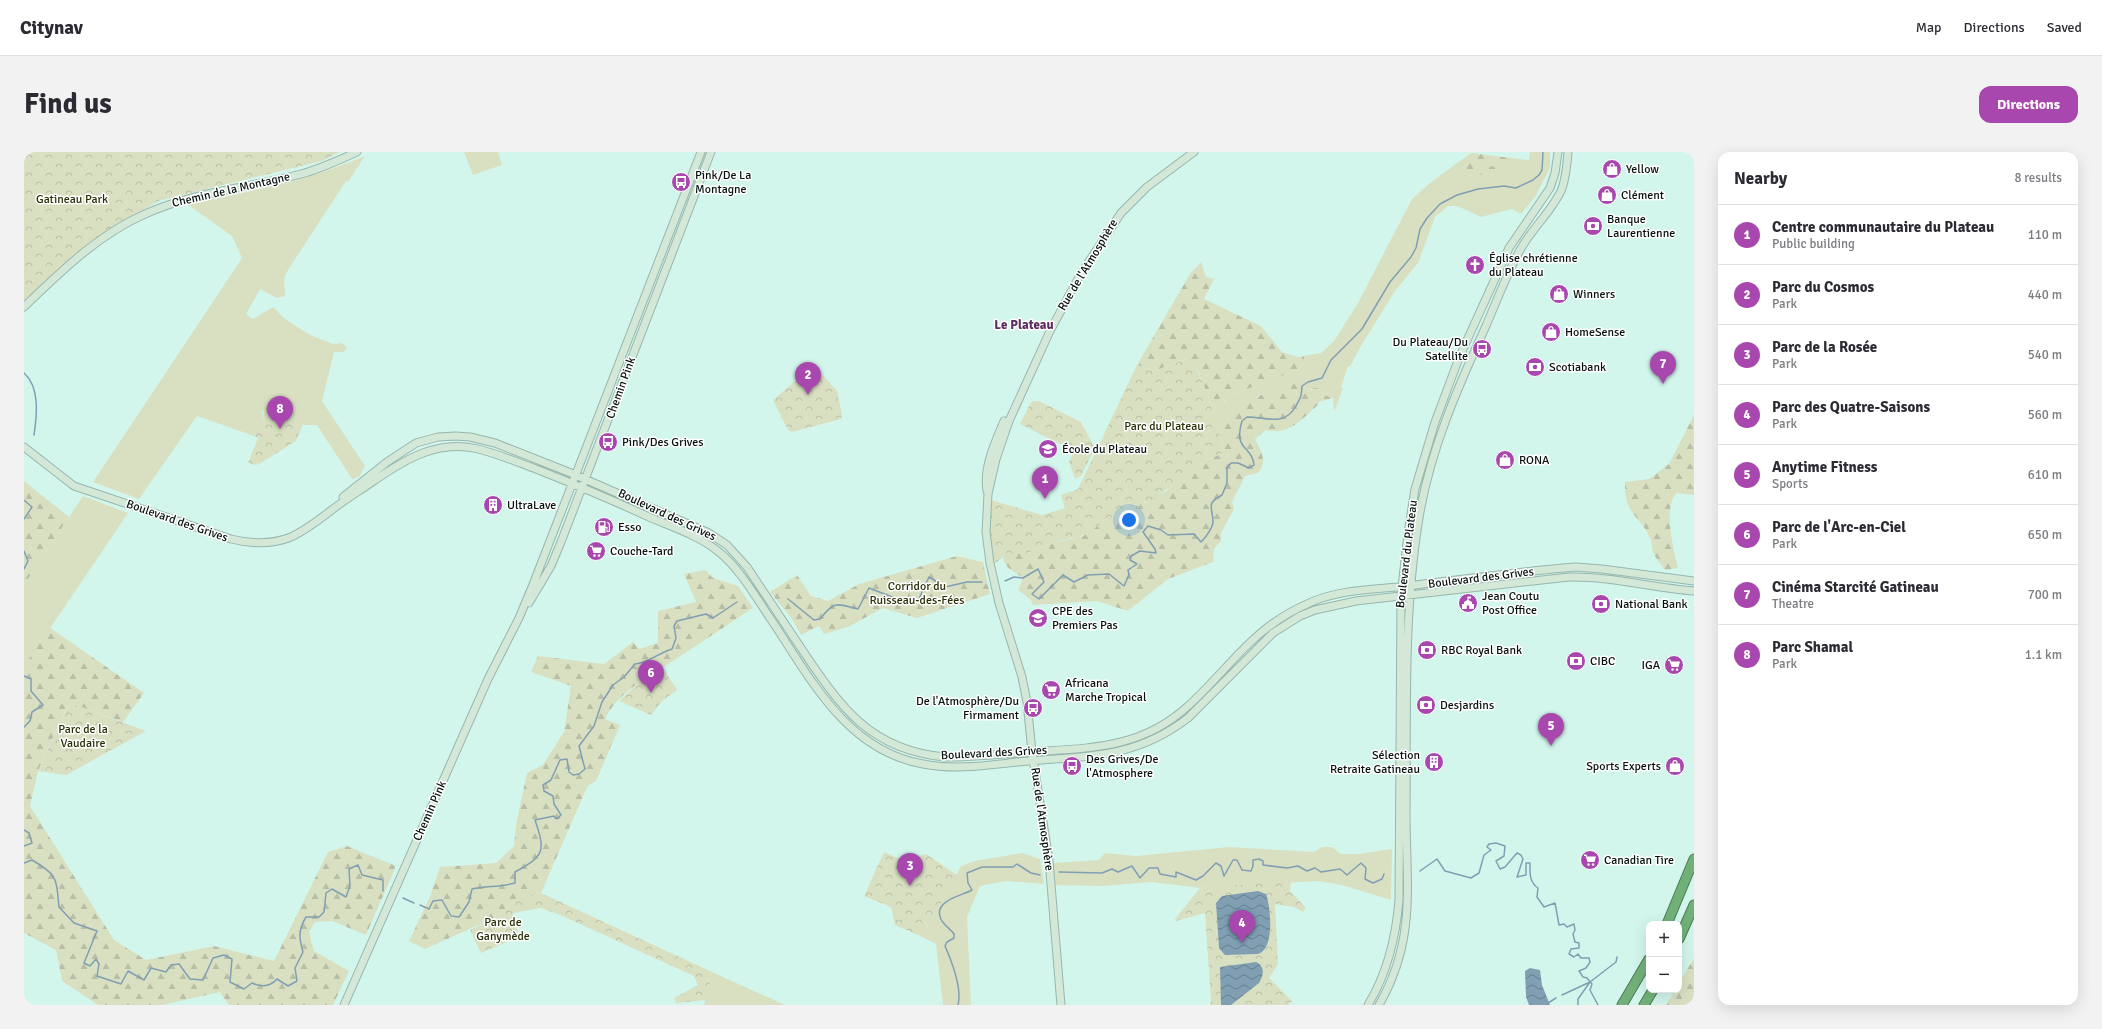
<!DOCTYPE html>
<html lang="en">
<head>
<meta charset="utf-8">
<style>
  :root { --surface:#fff; --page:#f2f2f3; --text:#2b2b33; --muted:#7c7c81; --line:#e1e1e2; --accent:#a847ae }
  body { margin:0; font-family:Signika,sans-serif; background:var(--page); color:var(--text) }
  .controls { position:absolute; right:12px; bottom:12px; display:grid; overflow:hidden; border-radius:8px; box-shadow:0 4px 16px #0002 }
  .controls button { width:36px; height:36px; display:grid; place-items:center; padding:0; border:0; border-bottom:1px solid var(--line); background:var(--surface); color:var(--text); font:20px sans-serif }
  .you { position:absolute; left:1105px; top:368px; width:14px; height:14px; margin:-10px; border:3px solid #fff; border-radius:50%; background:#1a73e8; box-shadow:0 0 0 6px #1a73e833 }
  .badge { display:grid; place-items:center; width:26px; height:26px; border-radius:50%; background:var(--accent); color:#fff; font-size:13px; font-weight:700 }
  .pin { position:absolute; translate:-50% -33px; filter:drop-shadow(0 1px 2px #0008) }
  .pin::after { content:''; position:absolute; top:21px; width:14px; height:12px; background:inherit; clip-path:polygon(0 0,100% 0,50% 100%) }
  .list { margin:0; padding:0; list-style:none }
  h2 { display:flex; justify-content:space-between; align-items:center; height:52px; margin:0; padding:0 16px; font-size:17px }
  h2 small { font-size:13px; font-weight:400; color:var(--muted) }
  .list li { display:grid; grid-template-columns:26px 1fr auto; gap:12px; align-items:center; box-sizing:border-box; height:60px; padding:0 16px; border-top:1px solid var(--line) }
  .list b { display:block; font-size:15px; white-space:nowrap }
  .list p { margin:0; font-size:13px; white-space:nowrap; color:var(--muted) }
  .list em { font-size:13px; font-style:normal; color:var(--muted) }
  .map { position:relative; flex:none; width:1670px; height:853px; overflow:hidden; border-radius:12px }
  header { display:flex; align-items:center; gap:24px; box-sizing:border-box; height:56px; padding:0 20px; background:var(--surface); border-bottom:1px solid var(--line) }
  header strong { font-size:19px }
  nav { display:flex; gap:22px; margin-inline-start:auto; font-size:14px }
  .intro { display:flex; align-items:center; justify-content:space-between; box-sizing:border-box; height:96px; padding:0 24px }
  h1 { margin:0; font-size:28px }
  .button { padding:10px 18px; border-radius:12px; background:var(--accent); color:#fff; font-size:14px; font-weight:700 }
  main { display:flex; gap:24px; padding:0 24px }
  aside { flex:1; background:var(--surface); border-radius:12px; box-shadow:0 4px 16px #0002 }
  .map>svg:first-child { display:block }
</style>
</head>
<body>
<header>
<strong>Citynav</strong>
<nav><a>Map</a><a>Directions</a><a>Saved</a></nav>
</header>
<div class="intro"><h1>Find us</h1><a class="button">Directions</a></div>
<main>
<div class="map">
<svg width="1670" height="853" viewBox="0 0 1670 853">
  <defs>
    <pattern id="forest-firs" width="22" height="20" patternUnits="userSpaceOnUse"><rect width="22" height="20" fill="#d9e0c2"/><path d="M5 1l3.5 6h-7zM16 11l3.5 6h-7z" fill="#b9bfa6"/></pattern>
    <pattern id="park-crowns" width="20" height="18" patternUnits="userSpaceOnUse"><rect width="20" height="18" fill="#d9e0c2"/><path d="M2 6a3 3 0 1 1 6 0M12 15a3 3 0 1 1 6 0" fill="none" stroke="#b9bfa6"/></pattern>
    <pattern id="water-waves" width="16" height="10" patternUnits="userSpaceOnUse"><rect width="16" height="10" fill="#809fb3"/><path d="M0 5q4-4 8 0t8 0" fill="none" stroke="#678090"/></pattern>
  </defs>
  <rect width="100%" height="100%" fill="#d3f6ec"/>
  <!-- green -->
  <path fill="#d9e0c2" d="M440 0H474L478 13 449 23Z
    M1506 0H1526V16L1511 45 1497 62 1488 57 1457 65 1433 54H1424L1411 65 1394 111 1371 139 1334 199 1326 215 1324 214 1317 235 1319 236 1310 260 1309 246 1300 243 1293 236 1245 240 1235 243 1203 269 1195 282 1188 256 1193 260 1202 251 1189 232 1192 230 1204 240 1213 241 1273 218 1280 210V204L1297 201 1310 189 1334 151 1388 47 1406 31 1447 1 1505 8Z
    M341 4 324 30 322 29 264 118 260 126 261 144 253 146 236 137 222 162 229 167 249 155 261 167 286 183 309 192 317 191 323 195 320 200H310L298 249 341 314 335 325 328 327 293 273H280L268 267 261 246 251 244 238 259 239 270 230 284 173 264 115 347 69 330 218 106 208 84 163 52C224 40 284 28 341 4Z
    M59 344 104 361 0 515V433Z
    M1205 695 1290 700 1298 695H1308L1317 702H1335L1368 697 1367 748 1318 733 1294 729 1176 736 1128 730 1079 734 1031 733 1029 711 1075 708 1081 701 1112 704Z
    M998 701 1016 707 1020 732 982 729 956 734 943 765 947 853H919L912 792 898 785 937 714 951 709Z
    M688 820 761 853H680Z"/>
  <!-- forest -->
  <path fill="url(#forest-firs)" d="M1447 1 1485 6 1482 9 1463 12V14L1475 15 1471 25 1465 26 1455 22 1447 26 1439 23 1435 17 1428 15Z
    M1177 110 1182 125 1190 127 1180 147 1237 174 1258 200 1274 205 1280 204V210L1273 218 1213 241 1204 240 1192 230 1189 232C1193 240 1202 247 1202 255L1195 261 1188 256 1174 218 1162 207 1130 219 1113 213 1166 122Z
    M1266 231H1270L1277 237 1293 236 1300 243 1309 246 1295 250 1294 253C1277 267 1266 284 1242 278L1231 287C1237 299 1244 309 1234 321L1221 324 1208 350 1210 357 1197 381V389L1190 397 1189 410 1144 427 1104 459 1073 449 1009 453 1007 448 994 438 999 426C992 420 976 415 980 401H1003L1029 391 1059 384 1083 367 1113 358 1118 349 1122 351 1133 342 1142 339 1174 313 1198 301 1200 297 1195 282C1199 278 1199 273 1203 269 1220 250 1243 238 1266 231Z
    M1670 263V343L1653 341C1638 355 1650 398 1654 416L1641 418C1637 412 1631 406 1629 400 1628 396 1628 391 1627 388 1616 362 1600 364 1601 330L1625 327 1645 312Z
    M0 329 45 365 0 433Z
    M933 404 959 410 966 442 893 466 859 456 824 475 800 482 795 474 777 483 768 467 746 440 773 423 787 444 804 449 835 432Z
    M681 418 689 426 714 434 729 456C703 473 678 490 652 507 628 523 594 539 581 567L596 573 572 629 564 633 517 741 495 745 474 764 401 797 385 789 405 747 416 715 472 711 490 694 492 673 503 621 519 613 540 580 547 534 507 520 514 504 580 512 609 490 615 497 634 491V459L672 450 660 422Z
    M25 475 120 541 99 570 49 552 44 553 14 619 6 654 90 788 122 808 190 794 250 809 304 700 323 694 372 714 342 783 308 769 291 770 285 780 290 799 325 819 309 853H205L196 840 138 853H74L38 829 32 798 0 781V515Z
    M1670 806V853H1642L1651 838H1655V831Z"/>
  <!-- park -->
  <path fill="url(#park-crowns)" d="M0 0H316L298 9 134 49 49 103 0 161Z
    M1163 207C1177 210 1195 281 1200 297L1198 301 1174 313 1148 335 1133 342 1125 351 1118 349 1113 358 1083 367 1067 379 1053 386H1047L1029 391 1003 401H980L979 405 970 412 965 380 967 348 1018 363 1041 356 1037 343 1054 337 1113 213 1130 219Z
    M790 213 813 239 818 263 817 267 768 280 764 278 749 248Z
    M251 244 261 246 265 251 266 265 279 272 272 289 237 311 232 313 224 311 234 286 230 284 239 270 240 249Z
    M1010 249H1015L1057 270 1071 296 1057 324 1051 327 1045 310 1050 299 996 272 1007 250Z
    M639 516 653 538 638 549 627 563 595 549 621 525Z
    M45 552H49L122 579 42 623 14 619Z
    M860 700 883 710 902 702 933 723 898 785 871 773 867 755 840 744Z
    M1267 729 1266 739 1282 756 1279 760 1270 755 1251 752 1254 812 1245 826 1268 849 1264 853H1186L1187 849 1181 761 1152 769 1151 767 1176 736Z
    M517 741 688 820 682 848 652 851 650 846 674 833 670 824 534 762 516 756 489 761 495 785 457 801 446 778 474 764 495 745Z"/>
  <!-- water -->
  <path fill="url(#water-waves)" d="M1234 739 1242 742C1247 756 1251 799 1233 802L1201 803 1195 796 1192 751 1198 744Z
    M1232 810C1241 814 1240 823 1235 831L1207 853H1197L1196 815Z
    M1506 816 1516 818 1518 833 1526 853H1505L1502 845 1501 819Z"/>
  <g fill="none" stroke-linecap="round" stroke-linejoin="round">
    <!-- stream -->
    <path stroke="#809fb3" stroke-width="1.5" d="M0 221C16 235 13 263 10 283
      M0 348 8 355 0 367
      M0 399 4 409 0 417
      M981 429 990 425 999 426 1014 417 1020 430 1008 442 1015 447 1039 423 1050 430 1064 423 1085 422 1100 434 1105 423 1104 418 1113 412 1106 408 1107 404 1116 399 1132 401 1131 397 1119 380 1124 374 1137 378 1144 383 1170 382 1177 390 1178 389C1182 385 1189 375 1189 370 1189 355 1181 352 1198 343L1203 331V316L1207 311H1214L1225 316 1230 313C1228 293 1209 299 1218 269L1223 265C1243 265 1260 275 1272 254 1278 243 1277 245 1278 234L1284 230 1298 226 1307 208 1338 177 1366 130 1387 105 1392 96 1396 77 1403 66 1416 52 1433 43 1454 37 1480 34 1492 36 1509 28 1515 23 1518 18 1519 0
      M764 447 790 468 796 467C810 449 812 451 834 457L845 436 876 448 894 449 905 425 921 435 943 430H958
      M0 524 7 527V539L19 553 8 560 6 569 0 575
      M0 678 5 681 8 691 0 694
      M0 711 8 708C34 723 32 726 35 755L50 771 73 779 60 811 66 814 72 807 75 812 73 824 97 832 104 819 120 828 127 816 142 820 147 813 155 812 166 827 179 828 189 806 200 803 208 807 206 830 220 837 228 831C237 835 246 835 253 827L264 834 273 829 271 816 279 800C275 786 274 778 282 765H295L300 760 302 741 308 737 322 745 326 734 325 717 334 713 338 723 359 728V739
      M1396 719 1413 707 1421 719 1447 726 1455 721 1460 703 1467 698 1463 695 1465 692 1472 691 1481 694 1480 704 1472 709 1476 717 1481 715 1493 701 1497 703 1499 707 1493 725 1502 723V711H1506C1506 721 1505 730 1514 736L1513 745 1520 755 1531 751 1535 773 1540 772 1543 775 1550 772 1551 778 1549 782 1551 790 1555 791V796L1547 797 1545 802 1550 805 1554 802 1557 806H1565L1566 810 1562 816 1555 819 1559 825 1563 826 1568 832 1566 838 1574 853
      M1035 720 1078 721 1088 717 1094 720 1108 714 1116 726 1125 716H1134L1136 722 1152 725V720L1172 728 1179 724 1192 711 1197 714 1200 724 1209 708H1213L1218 718 1227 719 1229 714V708L1235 707 1239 709V713L1263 716 1274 714 1283 719 1291 716 1297 720 1316 717 1323 723 1337 711 1342 716 1341 727 1349 731 1358 727 1360 722
      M379 746 390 751
      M396 753 405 757 409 749 418 748 427 764 435 765 445 750 448 737C463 734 477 735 491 731V720C520 704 522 700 511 668L530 664 533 667 537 663 530 652 529 644 520 639 519 633 527 628 536 608 543 607 545 620 549 623 555 622 561 617 555 594 570 574 578 550 589 533 600 525 611 512C624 511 635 501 648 497L652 486 650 474 653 469 682 462 689 466 713 450
      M1538 843 1566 830 1592 810 1593 805
      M1524 851 1532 846
      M934 853C938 837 928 810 921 794L923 790 930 786V782C926 776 917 772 916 764 911 748 940 743 948 738L944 731 943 721 958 715H989L993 712 1007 721 1016 723
      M1554 853V847L1566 830"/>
    <defs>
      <path id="secondary" d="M0 155C35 121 74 83 119 63 169 40 224 36 277 22 296 17 315 8 333 0
        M0 295 50 334 207 387C227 392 247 393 267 385 282 378 296 367 309 357 322 347 337 338 351 328 382 307 414 287 454 297 474 302 493 310 512 317 550 332 588 348 625 365 648 375 676 384 695 400 716 417 731 444 746 466 786 525 821 598 899 612 934 619 970 612 1005 609 1066 604 1112 606 1164 566L1249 481 1276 464 1291 458 1332 449 1545 425C1587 424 1628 436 1670 439
        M963 339C959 316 971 290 980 269
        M319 345 363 310 392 291 414 285 432 284 446 285 471 291 547 321 685 381 703 393 723 415C741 442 759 469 777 496 816 554 845 598 921 605 949 605 978 602 1007 600 1066 596 1117 597 1164 554 1206 516 1228 476 1283 452 1316 436 1355 438 1391 433 1444 427 1498 419 1552 415L1578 417 1670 429
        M505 451 527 414 537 390 687 0
        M320 853 464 527 495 466 510 430 677 0
        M1037 853 1025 708 1008 600 1003 550 998 525 975 451 966 411 962 380 964 342 972 307 985 269 1026 179 1056 123 1097 61 1123 35 1170 0
        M1344 853C1364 820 1372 785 1375 748L1377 444 1384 381 1391 337 1411 270 1435 206 1485 96 1526 36 1531 21 1534 0
        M1355 853C1393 787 1382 732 1382 661 1383 563 1379 463 1395 366 1406 299 1433 237 1461 176 1472 151 1481 126 1494 102 1505 79 1526 62 1537 39 1542 27 1543 13 1544 0"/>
      <path id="highway" d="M1643 772 1670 707
        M1655 787 1670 753
        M1598 853 1625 807
        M1620 853 1629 838"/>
    </defs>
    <!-- secondary casing -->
    <use href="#secondary" stroke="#96b6ae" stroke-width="9"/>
    <!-- highway casing -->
    <use href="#highway" stroke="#4c7954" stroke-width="11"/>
    <!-- secondary -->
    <use href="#secondary" stroke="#d4e8d7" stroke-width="7"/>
    <!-- highway -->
    <use href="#highway" stroke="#71b179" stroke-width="9"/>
  </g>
  <!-- icons -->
  <defs>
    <symbol id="shop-disc" viewBox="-11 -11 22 22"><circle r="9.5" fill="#a847ae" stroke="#fff"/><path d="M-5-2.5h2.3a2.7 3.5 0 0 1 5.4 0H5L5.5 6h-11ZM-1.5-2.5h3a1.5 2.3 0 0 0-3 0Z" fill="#fff"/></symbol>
    <symbol id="bus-disc" viewBox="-11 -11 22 22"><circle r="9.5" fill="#a847ae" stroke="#fff"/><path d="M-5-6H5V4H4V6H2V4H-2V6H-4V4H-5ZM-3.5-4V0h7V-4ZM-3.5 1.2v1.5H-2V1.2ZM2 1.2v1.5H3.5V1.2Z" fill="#fff"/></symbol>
    <symbol id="bank-disc" viewBox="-11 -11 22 22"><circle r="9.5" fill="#a847ae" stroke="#fff"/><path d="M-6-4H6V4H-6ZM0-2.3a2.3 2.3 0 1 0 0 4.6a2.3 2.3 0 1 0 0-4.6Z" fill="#fff"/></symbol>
    <symbol id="church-disc" viewBox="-11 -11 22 22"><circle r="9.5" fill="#a847ae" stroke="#fff"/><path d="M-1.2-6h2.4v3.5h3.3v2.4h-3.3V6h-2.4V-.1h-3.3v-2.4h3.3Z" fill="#fff"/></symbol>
    <symbol id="school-disc" viewBox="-11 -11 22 22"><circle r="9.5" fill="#a847ae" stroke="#fff"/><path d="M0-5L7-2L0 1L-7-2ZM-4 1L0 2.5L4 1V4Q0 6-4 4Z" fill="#fff"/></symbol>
    <symbol id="building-disc" viewBox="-11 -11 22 22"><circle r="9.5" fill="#a847ae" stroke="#fff"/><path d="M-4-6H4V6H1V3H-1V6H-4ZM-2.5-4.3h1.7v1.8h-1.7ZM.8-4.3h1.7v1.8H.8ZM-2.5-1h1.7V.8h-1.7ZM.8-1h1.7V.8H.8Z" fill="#fff"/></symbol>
    <symbol id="fuel-disc" viewBox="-11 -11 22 22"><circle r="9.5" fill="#a847ae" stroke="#fff"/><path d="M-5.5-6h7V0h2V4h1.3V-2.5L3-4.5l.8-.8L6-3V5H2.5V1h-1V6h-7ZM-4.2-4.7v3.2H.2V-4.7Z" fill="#fff"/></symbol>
    <symbol id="supermarket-disc" viewBox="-11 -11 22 22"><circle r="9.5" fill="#a847ae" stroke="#fff"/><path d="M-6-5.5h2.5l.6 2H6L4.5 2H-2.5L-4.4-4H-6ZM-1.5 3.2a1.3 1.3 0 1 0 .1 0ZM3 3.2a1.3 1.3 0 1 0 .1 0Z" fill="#fff"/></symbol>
    <symbol id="civic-disc" viewBox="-11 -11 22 22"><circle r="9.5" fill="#a847ae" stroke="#fff"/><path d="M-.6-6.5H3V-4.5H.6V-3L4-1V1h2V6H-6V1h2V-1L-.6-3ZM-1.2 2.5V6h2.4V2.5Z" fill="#fff"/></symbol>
  </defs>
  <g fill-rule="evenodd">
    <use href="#shop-disc" x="1577" y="6" width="22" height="22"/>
    <use href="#bus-disc" x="646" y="19" width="22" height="22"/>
    <use href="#shop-disc" x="1572" y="32" width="22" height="22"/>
    <use href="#bank-disc" x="1558" y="63" width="22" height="22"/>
    <use href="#church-disc" x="1440" y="102" width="22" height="22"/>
    <use href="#shop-disc" x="1524" y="131" width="22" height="22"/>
    <use href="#shop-disc" x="1516" y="169" width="22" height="22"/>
    <use href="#bus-disc" x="1447" y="186" width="22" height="22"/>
    <use href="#bank-disc" x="1500" y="204" width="22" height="22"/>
    <use href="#bus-disc" x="573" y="279" width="22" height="22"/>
    <use href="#school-disc" x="1013" y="286" width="22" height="22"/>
    <use href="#shop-disc" x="1470" y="297" width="22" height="22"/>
    <use href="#building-disc" x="458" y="342" width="22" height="22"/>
    <use href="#fuel-disc" x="569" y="364" width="22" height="22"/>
    <use href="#supermarket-disc" x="561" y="388" width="22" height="22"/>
    <use href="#civic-disc" x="1433" y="440" width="22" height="22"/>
    <use href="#bank-disc" x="1566" y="441" width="22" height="22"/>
    <use href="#school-disc" x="1003" y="455" width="22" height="22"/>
    <use href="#bank-disc" x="1392" y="487" width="22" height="22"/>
    <use href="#bank-disc" x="1541" y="498" width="22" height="22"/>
    <use href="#supermarket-disc" x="1639" y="502" width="22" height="22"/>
    <use href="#supermarket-disc" x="1016" y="527" width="22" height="22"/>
    <use href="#bank-disc" x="1391" y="542" width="22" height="22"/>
    <use href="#bus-disc" x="998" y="545" width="22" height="22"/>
    <use href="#building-disc" x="1399" y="599" width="22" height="22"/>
    <use href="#bus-disc" x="1037" y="603" width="22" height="22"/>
    <use href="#shop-disc" x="1640" y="603" width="22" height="22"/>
    <use href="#supermarket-disc" x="1555" y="697" width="22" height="22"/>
  </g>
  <g text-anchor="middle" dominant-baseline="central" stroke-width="3" stroke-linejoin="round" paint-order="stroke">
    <!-- poi labels -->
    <g font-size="12" fill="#06120f" stroke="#fff" text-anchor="start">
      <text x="1602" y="17">Yellow</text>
      <text x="671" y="23">Pink/De La<tspan x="671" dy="14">Montagne</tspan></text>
      <text x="1597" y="43">Clément</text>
      <text x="1583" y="67">Banque<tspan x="1583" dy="14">Laurentienne</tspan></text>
      <text x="1465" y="106">Église chrétienne<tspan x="1465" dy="14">du Plateau</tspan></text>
      <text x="1549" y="142">Winners</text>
      <text x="1541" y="180">HomeSense</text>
      <text x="1444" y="190" text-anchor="end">Du Plateau/Du<tspan x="1444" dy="14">Satellite</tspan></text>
      <text x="1525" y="215">Scotiabank</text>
      <text x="598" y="290">Pink/Des Grives</text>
      <text x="1038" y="297">École du Plateau</text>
      <text x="1495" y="308">RONA</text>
      <text x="483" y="353">UltraLave</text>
      <text x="594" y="375">Esso</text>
      <text x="586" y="399">Couche-Tard</text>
      <text x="1458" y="444">Jean Coutu<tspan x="1458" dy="14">Post Office</tspan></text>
      <text x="1591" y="452">National Bank</text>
      <text x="1028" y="459">CPE des<tspan x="1028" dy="14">Premiers Pas</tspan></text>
      <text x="1417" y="498">RBC Royal Bank</text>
      <text x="1566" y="509">CIBC</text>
      <text x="1636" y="513" text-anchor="end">IGA</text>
      <text x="1041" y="531">Africana<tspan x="1041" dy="14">Marche Tropical</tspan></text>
      <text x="995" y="549" text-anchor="end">De l'Atmosphère/Du<tspan x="995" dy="14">Firmament</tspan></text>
      <text x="1416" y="553">Desjardins</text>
      <text x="1396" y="603" text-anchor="end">Sélection<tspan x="1396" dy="14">Retraite Gatineau</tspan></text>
      <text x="1062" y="607">Des Grives/De<tspan x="1062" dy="14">l'Atmosphere</tspan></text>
      <text x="1637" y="614" text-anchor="end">Sports Experts</text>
      <text x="1580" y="708">Canadian Tire</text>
    </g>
    <!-- street labels -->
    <g font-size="12" fill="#06120f" stroke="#fff">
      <text transform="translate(207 38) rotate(-13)">Chemin de la Montagne</text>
      <text transform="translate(1064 113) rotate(-59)">Rue de l'Atmosphère</text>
      <text transform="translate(597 236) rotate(-70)">Chemin Pink</text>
      <text transform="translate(643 363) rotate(25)">Boulevard des Grives</text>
      <text transform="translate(153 369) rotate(19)">Boulevard des Grives</text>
      <text transform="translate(1383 402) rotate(-83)">Boulevard du Plateau</text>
      <text transform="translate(1457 426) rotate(-7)">Boulevard des Grives</text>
      <text transform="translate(970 601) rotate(-3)">Boulevard des Grives</text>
      <text transform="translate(406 659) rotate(-66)">Chemin Pink</text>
      <text transform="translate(1018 667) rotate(82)">Rue de l'Atmosphère</text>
    </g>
    <!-- park labels -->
    <g font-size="12" fill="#293006" stroke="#fff">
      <text x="48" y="47">Gatineau Park</text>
      <text x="1140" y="274">Parc du Plateau</text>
      <text x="893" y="434">Corridor du<tspan x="893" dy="14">Ruisseau-des-Fées</tspan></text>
      <text x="59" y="577">Parc de la<tspan x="59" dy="14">Vaudaire</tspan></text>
      <text x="479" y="770">Parc de<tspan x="479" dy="14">Ganymède</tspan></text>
    </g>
    <!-- neighbourhood labels -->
    <g font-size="13" font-weight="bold" fill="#5a2b5d" stroke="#fff">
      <text x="1000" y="173">Le Plateau</text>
    </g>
  </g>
</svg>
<div class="controls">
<button>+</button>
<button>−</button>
</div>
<div class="you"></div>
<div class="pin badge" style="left:1021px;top:347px">1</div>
<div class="pin badge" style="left:784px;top:243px">2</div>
<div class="pin badge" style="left:886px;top:734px">3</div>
<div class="pin badge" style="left:1218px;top:791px">4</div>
<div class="pin badge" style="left:1527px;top:594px">5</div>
<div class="pin badge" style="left:627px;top:541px">6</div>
<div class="pin badge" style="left:1639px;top:232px">7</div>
<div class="pin badge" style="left:256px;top:277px">8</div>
</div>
<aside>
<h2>Nearby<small>8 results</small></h2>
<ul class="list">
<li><span class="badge">1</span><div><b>Centre communautaire du Plateau</b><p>Public building</p></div><em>110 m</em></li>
<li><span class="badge">2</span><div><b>Parc du Cosmos</b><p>Park</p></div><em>440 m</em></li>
<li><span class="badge">3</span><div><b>Parc de la Rosée</b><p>Park</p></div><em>540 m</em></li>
<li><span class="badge">4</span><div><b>Parc des Quatre-Saisons</b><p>Park</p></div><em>560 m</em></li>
<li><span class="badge">5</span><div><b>Anytime Fitness</b><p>Sports</p></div><em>610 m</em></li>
<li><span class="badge">6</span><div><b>Parc de l'Arc-en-Ciel</b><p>Park</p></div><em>650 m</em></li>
<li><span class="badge">7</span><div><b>Cinéma Starcité Gatineau</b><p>Theatre</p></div><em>700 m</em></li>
<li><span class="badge">8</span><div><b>Parc Shamal</b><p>Park</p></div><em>1.1 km</em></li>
</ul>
</aside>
</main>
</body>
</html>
